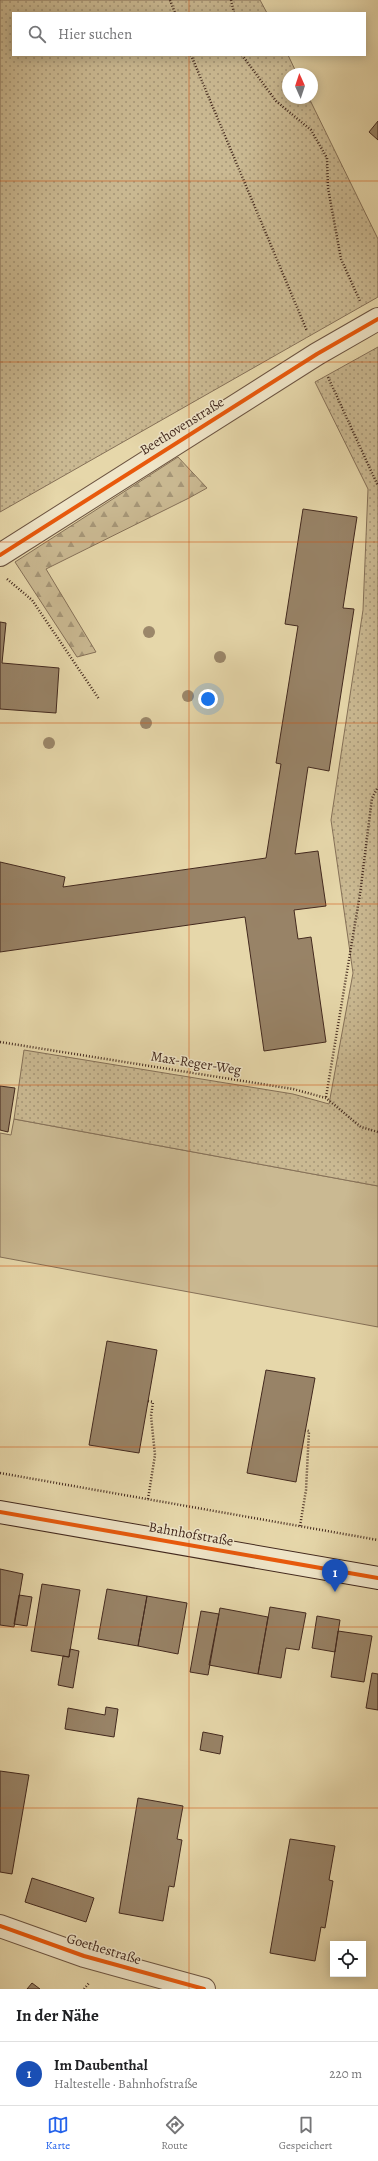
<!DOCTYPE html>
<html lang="de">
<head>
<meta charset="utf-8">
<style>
  :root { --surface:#fff; --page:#f2f2f2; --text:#202124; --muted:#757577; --line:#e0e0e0; --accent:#2563eb }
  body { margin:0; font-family:Alegreya,serif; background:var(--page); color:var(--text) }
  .controls { position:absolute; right:12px; bottom:12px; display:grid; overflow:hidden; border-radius:0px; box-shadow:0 2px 10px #0003 }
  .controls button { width:36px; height:36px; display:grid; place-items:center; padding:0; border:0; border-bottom:1px solid var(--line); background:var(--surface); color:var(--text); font:20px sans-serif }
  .compass { position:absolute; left:282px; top:68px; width:36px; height:36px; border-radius:50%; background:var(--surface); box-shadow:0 2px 10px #0003; rotate:357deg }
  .you { position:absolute; left:208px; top:699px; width:14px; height:14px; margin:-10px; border:3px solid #fff; border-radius:50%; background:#1a73e8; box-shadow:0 0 0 6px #1a73e833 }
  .badge { display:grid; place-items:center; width:26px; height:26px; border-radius:50%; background:var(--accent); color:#fff; font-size:13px; font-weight:700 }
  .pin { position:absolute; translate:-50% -33px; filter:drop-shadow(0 1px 2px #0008) }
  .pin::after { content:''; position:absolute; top:21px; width:14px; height:12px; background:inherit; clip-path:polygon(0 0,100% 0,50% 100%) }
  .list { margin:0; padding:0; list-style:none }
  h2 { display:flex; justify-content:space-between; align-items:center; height:52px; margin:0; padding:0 16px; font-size:17px }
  h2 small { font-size:13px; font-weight:400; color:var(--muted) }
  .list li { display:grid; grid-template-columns:26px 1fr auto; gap:12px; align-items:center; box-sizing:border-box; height:64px; padding:0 16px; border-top:1px solid var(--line) }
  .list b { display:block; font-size:15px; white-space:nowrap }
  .list p { margin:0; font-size:13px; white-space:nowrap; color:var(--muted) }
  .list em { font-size:13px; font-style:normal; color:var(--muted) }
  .icon { flex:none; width:22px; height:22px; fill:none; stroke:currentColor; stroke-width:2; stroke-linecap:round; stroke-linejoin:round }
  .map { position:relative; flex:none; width:378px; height:1989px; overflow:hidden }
  .search { position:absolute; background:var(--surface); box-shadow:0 2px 10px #0003; left:12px; right:12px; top:12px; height:44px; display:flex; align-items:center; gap:10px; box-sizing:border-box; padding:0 14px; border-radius:0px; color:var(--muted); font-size:15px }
  .sheet { height:116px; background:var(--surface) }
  nav { display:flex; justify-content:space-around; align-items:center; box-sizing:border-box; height:56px; border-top:1px solid var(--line); background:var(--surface); font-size:11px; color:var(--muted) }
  nav a { display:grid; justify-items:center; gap:2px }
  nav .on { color:var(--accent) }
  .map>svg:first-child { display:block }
</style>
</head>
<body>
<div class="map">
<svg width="378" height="1989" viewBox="0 0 378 1989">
  <defs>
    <pattern id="forest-firs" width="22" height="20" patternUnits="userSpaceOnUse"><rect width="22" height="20" fill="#cab992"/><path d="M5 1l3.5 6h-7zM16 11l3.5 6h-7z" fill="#a69677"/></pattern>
    <pattern id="park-dots" width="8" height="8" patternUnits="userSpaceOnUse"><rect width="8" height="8" fill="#cab992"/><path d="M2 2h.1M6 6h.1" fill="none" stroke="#a69677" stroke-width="1.8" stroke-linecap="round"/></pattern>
  </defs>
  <rect width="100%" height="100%" fill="#e6d7aa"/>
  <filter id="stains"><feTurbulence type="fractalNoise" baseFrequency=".005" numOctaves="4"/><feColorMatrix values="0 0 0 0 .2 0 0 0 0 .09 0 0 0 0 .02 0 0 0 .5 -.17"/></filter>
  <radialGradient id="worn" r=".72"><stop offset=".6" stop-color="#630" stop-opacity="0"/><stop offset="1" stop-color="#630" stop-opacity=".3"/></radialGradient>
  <!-- green -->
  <path fill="#cab992" stroke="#867158" d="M14 1119 378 1186V1327L0 1257V1133L11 1135Z"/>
  <!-- forest -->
  <path fill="url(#forest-firs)" stroke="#867158" d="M178 457 207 488 189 498 46 569 96 652 77 657 15 562Z"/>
  <!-- park -->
  <path fill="url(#park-dots)" stroke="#867158" d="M0 0H260L267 13H13V55H288L297 74H288V98H309L378 239V297L0 512Z
    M378 347V1186L14 1119 24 1050 293 1094 329 1104 353 973 331 820 363 610 368 489 315 382Z"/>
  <!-- building -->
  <path fill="#988367" stroke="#43291e" d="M378 121V140L369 132Z
    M303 509 357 517 343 608 354 609 329 771 308 767 295 854 318 851 326 906 294 910 298 939 311 937 326 1042 264 1051 245 917 0 952V862L65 877 63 887 266 858 281 764 276 763 298 626 285 624Z
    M0 622 6 623 2 663 59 668 56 713 0 709Z
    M0 1086 15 1088 8 1132 0 1130Z
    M107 1341 157 1350 139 1453 89 1445Z
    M266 1370 315 1378 296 1482 247 1473Z
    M0 1569 23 1574 14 1627 0 1625Z
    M42 1584 80 1590 69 1657 31 1651Z
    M107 1589 147 1596 138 1646 98 1639Z
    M19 1595 32 1597 27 1626 14 1624Z
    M147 1596 187 1603 178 1654 138 1646Z
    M270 1607 306 1613 299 1650 286 1648 281 1678 258 1674Z
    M220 1608 268 1617 258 1674 209 1665Z
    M201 1611 219 1614 208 1675 190 1672Z
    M317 1616 340 1620 335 1652 312 1648Z
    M338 1631 372 1636 364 1682 331 1677Z
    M70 1649 79 1651 73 1688 58 1685 63 1656 69 1657Z
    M372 1673 378 1674V1710L366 1708Z
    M106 1707 118 1709 114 1737 65 1729 68 1708 105 1715Z
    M203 1732 223 1736 220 1754 200 1750Z
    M0 1771 29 1775 12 1874 0 1872Z
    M138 1798 183 1806 177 1839 182 1840 174 1887 169 1886 163 1921 119 1913Z
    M290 1839 335 1846 329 1880 333 1881 325 1928 321 1927 315 1961 270 1953Z
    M32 1878 94 1898 86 1922 25 1902Z
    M32 1983 40 1989H27Z"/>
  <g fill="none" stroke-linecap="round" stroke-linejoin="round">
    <defs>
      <path id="minor" d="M0 555 317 354 378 319
        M0 1926 84 1956 204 1989"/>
      <path id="secondary" d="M0 1512 378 1578"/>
    </defs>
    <!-- minor casing -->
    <use href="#minor" stroke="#6c5441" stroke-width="24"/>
    <!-- secondary casing -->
    <use href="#secondary" stroke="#43291e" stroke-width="24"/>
    <!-- path -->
    <path stroke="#43291e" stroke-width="2.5" stroke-dasharray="1 2" stroke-linecap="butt" d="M170 0 175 13
      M231 0 234 13
      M191 55 307 331
      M242 55 276 101 311 130 327 158 328 188 341 259 360 301
      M328 377 378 486
      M7 579 32 600 99 699
      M0 1042 293 1089 326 1098 361 1127 378 1132
      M326 1097 360 894 372 798 378 787
      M148 1401 153 1402 151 1416 155 1455 148 1499
      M0 1473 378 1540
      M300 1526 306 1490 309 1431 305 1430
      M84 1989 89 1983"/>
    <!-- minor -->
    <use href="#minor" stroke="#efe5c8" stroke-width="22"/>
    <!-- secondary -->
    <use href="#secondary" stroke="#efe5c8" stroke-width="22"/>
    <defs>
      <path id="cycleway" d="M0 555 317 354 378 319
        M0 1512 378 1578
        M0 1926 84 1956 204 1989"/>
    </defs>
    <!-- cycleway casing -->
    <use href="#cycleway" stroke="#efe5c8" stroke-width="6"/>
    <!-- cycleway -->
    <use href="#cycleway" stroke="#e8590c" stroke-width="4"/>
  </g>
  <!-- trees -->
  <g fill="#9b876a">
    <circle cx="149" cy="632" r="6"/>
    <circle cx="220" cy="657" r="6"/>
    <circle cx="188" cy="696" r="6"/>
    <circle cx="146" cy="723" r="6"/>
    <circle cx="49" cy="743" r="6"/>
  </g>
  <!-- grid -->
  <path fill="none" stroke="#cf520f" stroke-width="1" stroke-opacity="0.55" d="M189 0V13M189 55V1989M0 181H378M0 362H378M0 542H378M0 723H378M0 904H378M0 1085H378M0 1266H378M0 1447H378M0 1627H378M0 1808H378"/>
  <g text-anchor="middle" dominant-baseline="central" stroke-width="3" stroke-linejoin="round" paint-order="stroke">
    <!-- street labels -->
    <g font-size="14" fill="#43291e" stroke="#efe5c8">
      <text transform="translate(182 426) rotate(-32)">Beethovenstraße</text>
      <text transform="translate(196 1063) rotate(9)">Max-Reger-Weg</text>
      <text transform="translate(191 1534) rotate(10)">Bahnhofstraße</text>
      <text transform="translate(104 1949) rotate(17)">Goethestraße</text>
    </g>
  </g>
  <rect width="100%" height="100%" filter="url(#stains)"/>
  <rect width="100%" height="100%" fill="url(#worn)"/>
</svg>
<div class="controls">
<button><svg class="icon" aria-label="locate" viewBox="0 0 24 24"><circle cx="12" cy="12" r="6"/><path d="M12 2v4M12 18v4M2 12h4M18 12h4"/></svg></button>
</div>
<svg class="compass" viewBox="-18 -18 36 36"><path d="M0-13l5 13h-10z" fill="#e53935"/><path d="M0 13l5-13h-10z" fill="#757577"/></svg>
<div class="you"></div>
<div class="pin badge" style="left:335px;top:1592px;background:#1a4fb4">1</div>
<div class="search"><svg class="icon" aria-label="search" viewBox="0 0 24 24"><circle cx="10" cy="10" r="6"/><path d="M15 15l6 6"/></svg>Hier suchen</div>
</div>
<section class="sheet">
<h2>In der Nähe<small></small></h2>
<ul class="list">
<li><span class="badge" style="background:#1a4fb4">1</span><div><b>Im Daubenthal</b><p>Haltestelle · Bahnhofstraße</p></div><em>220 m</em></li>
</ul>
</section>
<nav>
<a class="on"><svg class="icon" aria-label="map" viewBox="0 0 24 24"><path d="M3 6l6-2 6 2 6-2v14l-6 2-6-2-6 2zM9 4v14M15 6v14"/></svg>Karte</a>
<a><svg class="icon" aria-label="directions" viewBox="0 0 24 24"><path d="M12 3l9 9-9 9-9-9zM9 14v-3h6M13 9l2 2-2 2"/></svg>Route</a>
<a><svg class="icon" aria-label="saved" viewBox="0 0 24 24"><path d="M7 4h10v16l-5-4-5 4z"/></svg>Gespeichert</a>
</nav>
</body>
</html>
